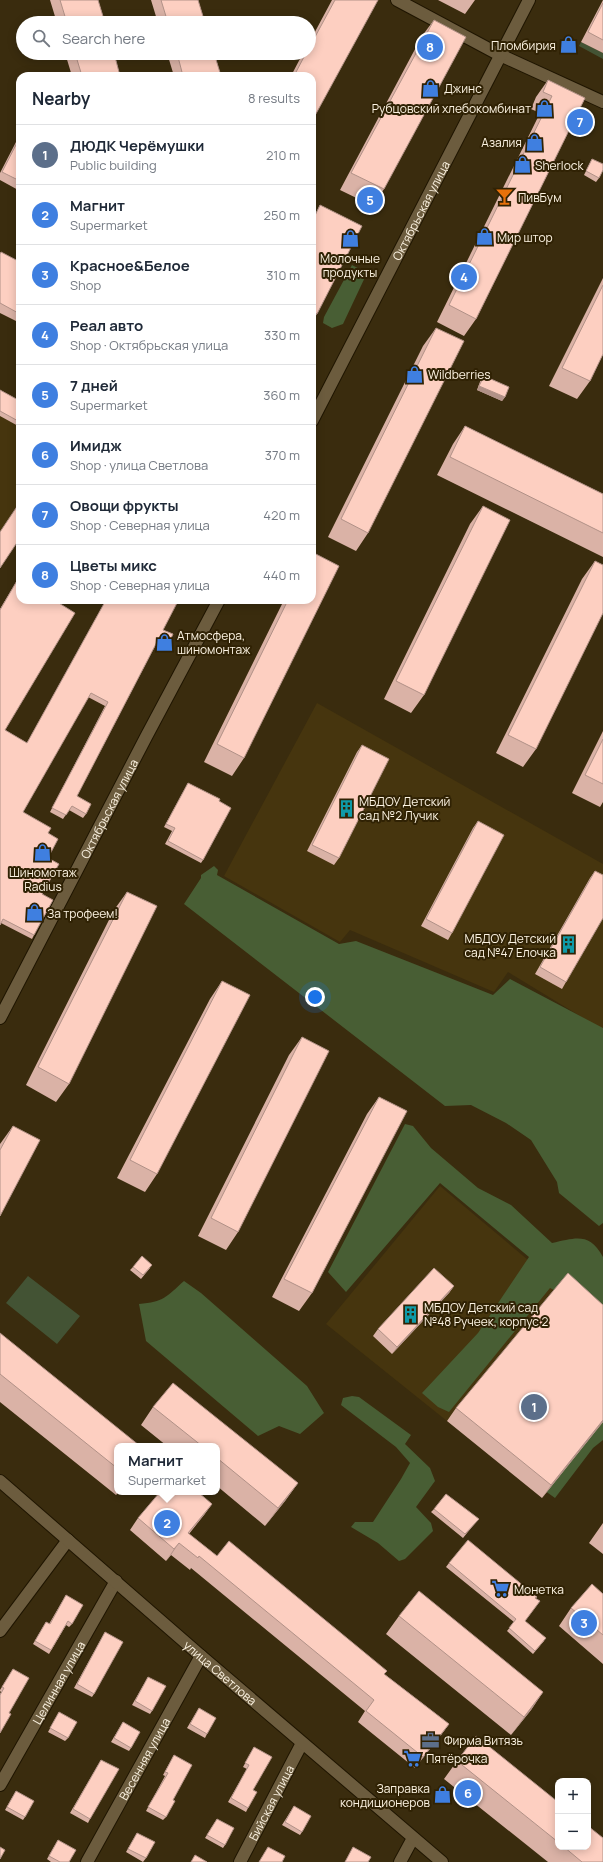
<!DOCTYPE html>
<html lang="en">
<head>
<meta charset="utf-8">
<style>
  :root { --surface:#fff; --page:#f6f6f7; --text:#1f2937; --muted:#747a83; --line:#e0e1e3; --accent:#805f3f }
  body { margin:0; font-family:Manrope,sans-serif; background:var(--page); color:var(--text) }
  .controls { position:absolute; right:12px; bottom:12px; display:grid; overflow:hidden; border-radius:8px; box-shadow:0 2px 10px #0003 }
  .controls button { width:36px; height:36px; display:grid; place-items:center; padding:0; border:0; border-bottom:1px solid var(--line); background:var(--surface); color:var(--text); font:20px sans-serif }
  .you { position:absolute; left:315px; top:997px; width:14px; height:14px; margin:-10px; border:3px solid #fff; border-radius:50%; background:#1a73e8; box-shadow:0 0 0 6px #1a73e833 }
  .badge { display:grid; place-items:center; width:26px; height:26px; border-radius:50%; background:var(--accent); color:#fff; font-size:13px; font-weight:700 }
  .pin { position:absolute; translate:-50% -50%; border:2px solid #fff; box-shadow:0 1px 4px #0006 }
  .popup { position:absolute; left:114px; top:1443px; width:106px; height:52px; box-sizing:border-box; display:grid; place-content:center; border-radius:8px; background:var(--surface); filter:drop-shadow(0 1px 3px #0005); font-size:13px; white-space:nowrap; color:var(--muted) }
  .popup b { font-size:15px; color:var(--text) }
  .popup::after { content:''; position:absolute; left:50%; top:100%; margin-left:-8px; border:8px solid transparent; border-top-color:var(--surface) }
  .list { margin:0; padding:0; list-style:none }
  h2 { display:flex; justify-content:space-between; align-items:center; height:52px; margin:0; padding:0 16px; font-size:17px }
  h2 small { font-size:13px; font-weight:400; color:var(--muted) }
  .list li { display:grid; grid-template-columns:26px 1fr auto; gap:12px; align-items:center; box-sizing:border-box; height:60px; padding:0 16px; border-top:1px solid var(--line) }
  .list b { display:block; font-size:15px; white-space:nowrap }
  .list p { margin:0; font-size:13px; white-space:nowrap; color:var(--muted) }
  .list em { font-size:13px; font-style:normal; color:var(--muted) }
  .icon { flex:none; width:22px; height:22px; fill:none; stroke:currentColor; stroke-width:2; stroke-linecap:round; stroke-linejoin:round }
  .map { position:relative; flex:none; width:603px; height:1862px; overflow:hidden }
  .search { position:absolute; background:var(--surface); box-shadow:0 2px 10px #0003; left:16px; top:16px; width:300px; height:44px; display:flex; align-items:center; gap:10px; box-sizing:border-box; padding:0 14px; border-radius:22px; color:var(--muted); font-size:15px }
  .panel { position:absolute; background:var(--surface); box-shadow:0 2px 10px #0003; left:16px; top:72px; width:300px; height:532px; border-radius:12px }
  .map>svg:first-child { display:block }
</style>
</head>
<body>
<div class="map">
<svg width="603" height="1862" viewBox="0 0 603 1862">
  <rect width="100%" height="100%" fill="#3a2c0e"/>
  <!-- built -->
  <path fill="#46350e" d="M0 415 20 426V501L0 532Z
    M317 703 603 864V1030L508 972 494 992 350 930 340 942 224 876Z
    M440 1186 559 1286 447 1421 326 1324Z"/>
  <!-- green -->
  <path fill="#435334" d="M581 42 603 53V59L579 46Z
    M28 1276 80 1316 57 1344 6 1303Z"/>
  <!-- forest -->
  <path fill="#485e34" d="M352 265 367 273 343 324 332 328 323 323 324 317Z
    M214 866 218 870 217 875 339 944 356 941 493 995 510 979 603 1028V1223L599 1226 559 1193 557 1182 531 1140 506 1123 471 1105 445 1106 184 904 201 878V875Z
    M405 1124 413 1126 431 1148 478 1188 511 1205 552 1243C576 1238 589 1232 603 1257V1440L593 1448 555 1498 541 1488 562 1294 550 1288 449 1412 438 1407 422 1393 478 1333 529 1257 440 1183 346 1292 328 1272Z
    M184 1281 201 1293 307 1386 324 1413 300 1434 279 1426 258 1436 146 1341 139 1304C164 1302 166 1297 184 1281Z
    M352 1396 359 1397 411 1435 405 1444 430 1468 435 1481 416 1507 431 1523 433 1531 405 1559 399 1561 378 1543 351 1527 355 1522H373L401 1479 410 1463 396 1447 341 1405 343 1398Z"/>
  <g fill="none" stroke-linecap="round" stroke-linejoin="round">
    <defs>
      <g id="street">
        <path d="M397 0 500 55"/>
        <path d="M0 1631 68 1540"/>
        <path id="s1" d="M0 1785 116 1581"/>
        <path id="s2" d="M87 1862 201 1656"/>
        <path id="s3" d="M240 1862 302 1743"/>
        <path d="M400 1862 413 1838"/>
      </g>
      <g id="secondary">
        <path d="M500 55 603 102"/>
        <path id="s4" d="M312 421 529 0"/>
        <path id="s5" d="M0 1018 146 737 219 600"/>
        <path id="s6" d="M0 1481 201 1656 442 1862"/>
      </g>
    </defs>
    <!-- street casing -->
    <use href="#street" stroke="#1f1501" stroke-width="14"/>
    <!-- secondary casing -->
    <use href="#secondary" stroke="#1f1501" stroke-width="14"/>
    <!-- street -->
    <use href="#street" stroke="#6c5c3e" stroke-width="12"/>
    <!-- secondary -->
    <use href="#secondary" stroke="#6c5c3e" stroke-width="12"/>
  </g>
  <!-- wall -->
  <path fill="#dab2a6" d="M50 0H98L105 23H57Z
    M151 0H198L205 23H158Z
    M332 0H378L312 76H291L303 53H309V43Z
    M438 0H475L465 14Z
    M603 0V53L581 42Z
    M434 20 384 189 373 206 340 190 422 36Z
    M65 53H114L120 76H72Z
    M167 53H214L221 76H174Z
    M548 80 585 98 476 319 464 336 437 322 540 113 531 109 536 97Z
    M20 137V191L0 180V173L16 142Z
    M592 159 599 178 596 182 584 175Z
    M320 205 317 314 313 320 312 319V220L317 211Z
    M0 253 20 262V323L0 313Z
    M603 278V354L590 381 577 399 549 386Z
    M436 328 368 533 356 551 328 537 423 346Z
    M484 376 505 397 502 401 477 390 481 379Z
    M0 390 20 401V427L0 416Z
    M465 426 603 494V557L437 475 453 444Z
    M483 506 424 695 411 713 384 699 470 524Z
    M595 561 536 749 523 767 496 753 582 579Z
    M18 579 5 730 27 743 106 600H171L163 630 168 645 165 649 156 644 77 796 86 814 83 818 69 810 63 819 50 812 105 706 88 697 23 812 48 833V858L42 894 34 935 32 939 1 923 0 925V609Z
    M284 600H312L244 758 232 776 204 762Z
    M603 731V802L600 807 572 793Z
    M362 745 339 858 334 865 307 851 357 752Z
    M188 783 219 801 203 860 201 863 165 844 172 831 164 827Z
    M478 821 452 933 448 940 421 926 473 828Z
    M595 871 566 982 562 989 535 974 590 878Z
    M127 892 69 1084 56 1102 26 1085 114 910Z
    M222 981 157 1174 145 1192 117 1178 210 999Z
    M302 1037 238 1232 226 1250 198 1236 289 1055Z
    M379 1097 312 1293 299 1311 272 1297 367 1114Z
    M13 1126 0 1216V1144Z
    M133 1267 150 1268 141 1279 130 1270Z
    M454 1286 449 1293 392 1354 373 1336 378 1329Z
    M0 1333 117 1446V1492H119L116 1495 0 1402Z
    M153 1407 298 1483 285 1501 265 1526 217 1486V1446H167L141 1425Z
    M456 1408 603 1422 542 1498 447 1421Z
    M212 1504 204 1515 189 1534 217 1556 384 1674 449 1724 441 1735 415 1768 358 1722 365 1711 191 1568 190 1570 171 1555 166 1561 130 1530 138 1518Z
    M434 1509 476 1522 463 1538 431 1512Z
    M603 1523V1554L589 1543Z
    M449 1563 536 1598 525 1621 544 1641 533 1654 507 1631 514 1622 446 1567Z
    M603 1594V1664L559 1626 571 1608Z
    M66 1595 72 1624 69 1627 66 1625 49 1654 33 1644 46 1622 49 1624Z
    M399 1616 543 1692 531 1710 511 1735 386 1634Z
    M105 1632 94 1694 92 1697 74 1688Z
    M13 1669 0 1733V1694L1 1692 0 1691V1690Z
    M148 1677 152 1711 150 1714 132 1705Z
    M199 1708 207 1734 205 1738 187 1728Z
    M59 1712 68 1738 65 1741 48 1732Z
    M123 1722 131 1748 129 1751 111 1742Z
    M254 1747 253 1790 248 1808 246 1812 228 1802 247 1769 243 1767Z
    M174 1755 173 1800 166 1817 163 1820 146 1811 165 1776 163 1775Z
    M101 1760 90 1819 88 1823 70 1813Z
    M457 1761 558 1802V1847H588L603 1862H548L444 1779Z
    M16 1791 25 1817 23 1820 5 1810Z
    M294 1806 302 1832 300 1835 282 1825Z
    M217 1819 225 1845 223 1848 205 1838Z
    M137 1833 146 1858 143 1862 126 1852Z
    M58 1840 69 1862H51L47 1859Z"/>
  <!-- shaded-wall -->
  <path fill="#b19187" d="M479 386 505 397 502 401 477 390Z
    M454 1286 449 1293 392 1354 397 1347Z
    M603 1420V1422L542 1498 551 1485Z
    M298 1483 285 1501 265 1526 278 1508Z
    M212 1504 204 1515 179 1544 188 1533Z
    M179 1543 171 1555 166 1561 174 1549Z
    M543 1692 531 1710 511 1735 524 1717Z
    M449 1724 441 1735 415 1768 423 1757Z"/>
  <!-- building -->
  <path fill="#fdcfc1" stroke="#b19187" d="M60 0H98L105 23H67Z
    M161 0H198L205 23H168Z
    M335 0H378L312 121V76H294L306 53H309V48Z
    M603 3V40L588 32Z
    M434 20 466 37 384 189 351 173Z
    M75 53H114L120 76H82Z
    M177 53H214L221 76H183Z
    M548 80 585 98 476 319 449 305 552 96 543 92Z
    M20 137V181L2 172Z
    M592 159 603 164V170L599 178 586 171Z
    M320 205 362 226 317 314 312 312V222Z
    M1 252 20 262V314L0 303V254Z
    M603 285V354L590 381 562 368Z
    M436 328 464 341 368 533 341 519Z
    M484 376 509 387 505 397 479 386Z
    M0 390 20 401V422L0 411Z
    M465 426 603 494V533L450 457Z
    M20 502V538L0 568V532Z
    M483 506 510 520 424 695 396 681Z
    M312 552 339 566 244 758 217 744 288 600H312Z
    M595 561 603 565V613L536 749 508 735Z
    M18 579 20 580V600H54L75 613 5 730 27 743 106 600H171L177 603 163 630 173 634 168 645 158 640 77 796 91 804 86 814 72 806 66 815 52 808 108 702 91 693 23 812 51 828 48 833 58 839 48 858 59 864 42 894 53 900 34 935 3 919 0 925V610Z
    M603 739V784L585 775Z
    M362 745 389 759 339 858 312 845Z
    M188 783 220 799 219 801 231 808 203 860 168 841 175 828 166 824Z
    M478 821 504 835 452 933 426 919Z
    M595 871 603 875V918L566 982 540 967Z
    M127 892 157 906 69 1084 38 1067Z
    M222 981 250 995 157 1174 130 1160Z
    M302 1037 329 1051 238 1232 211 1218Z
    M379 1097 407 1111 312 1293 284 1279Z
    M13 1126 40 1140 0 1216V1150Z
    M142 1256 152 1265 143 1275 133 1267Z
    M434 1268 454 1286 397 1347 378 1329Z
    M568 1273 603 1305V1420L551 1485 456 1408Z
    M0 1333 140 1446H117V1468L0 1374Z
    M173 1383 298 1483 278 1508 217 1458V1446H202L153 1407Z
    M160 1492H198L212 1504 188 1533 217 1556 229 1541 387 1671 384 1674 449 1724 423 1757 366 1711 374 1700 199 1556 198 1558 179 1543 174 1549 138 1518Z
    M446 1494 479 1519 465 1534 434 1509Z
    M468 1540 537 1597 535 1598 540 1601 525 1621 546 1638 535 1651 509 1628 516 1619 449 1563Z
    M592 1584 603 1594V1635L571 1608Z
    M419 1591 543 1692 524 1717 399 1616Z
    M66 1595 83 1605 72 1624 68 1621 51 1650 35 1641 46 1622 50 1624Z
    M105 1632 123 1642 94 1694 77 1684Z
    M13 1669 29 1678 9 1713 11 1714 0 1733V1695L4 1688 2 1687Z
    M148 1677 166 1686 152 1711 135 1701Z
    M199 1708 216 1718 207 1734 190 1724Z
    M59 1712 77 1722 68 1738 50 1728Z
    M123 1722 140 1732 131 1748 114 1738Z
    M476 1736 558 1802V1842L457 1761Z
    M254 1747 272 1757 253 1790 257 1792 248 1808 231 1798 249 1765 245 1763Z
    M174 1755 192 1765 173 1800 175 1801 166 1817 148 1807 168 1773 165 1772Z
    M101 1760 119 1769 90 1819 73 1809Z
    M16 1791 34 1801 25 1817 7 1807Z
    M294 1806 311 1816 302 1832 285 1822Z
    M217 1819 234 1828 225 1845 207 1835Z
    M588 1826 603 1838V1862H582L564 1847H588Z
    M137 1833 155 1842 146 1858 128 1849Z
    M58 1840 76 1850 69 1862H60L49 1856Z
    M0 1847 5 1850 0 1859Z
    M268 1847 285 1856 282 1862H259Z
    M353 1847 371 1857 368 1862H345Z
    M195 1855 207 1862H191Z"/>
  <!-- icons -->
  <defs>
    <symbol id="shop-bare" viewBox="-9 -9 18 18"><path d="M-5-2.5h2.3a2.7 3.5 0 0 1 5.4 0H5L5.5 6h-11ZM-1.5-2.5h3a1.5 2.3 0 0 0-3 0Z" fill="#3f7fe0" stroke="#302204" stroke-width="2.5" paint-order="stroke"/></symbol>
    <symbol id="bar-bare" viewBox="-9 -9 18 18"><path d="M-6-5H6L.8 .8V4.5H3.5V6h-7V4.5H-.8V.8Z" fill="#e8710a" stroke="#302204" stroke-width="2.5" paint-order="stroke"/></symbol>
    <symbol id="building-bare" viewBox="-9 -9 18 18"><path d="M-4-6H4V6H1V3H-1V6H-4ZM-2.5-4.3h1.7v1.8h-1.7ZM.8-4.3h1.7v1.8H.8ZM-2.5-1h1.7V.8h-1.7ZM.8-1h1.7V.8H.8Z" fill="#0f9aa8" stroke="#302204" stroke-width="2.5" paint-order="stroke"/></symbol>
    <symbol id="supermarket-bare" viewBox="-9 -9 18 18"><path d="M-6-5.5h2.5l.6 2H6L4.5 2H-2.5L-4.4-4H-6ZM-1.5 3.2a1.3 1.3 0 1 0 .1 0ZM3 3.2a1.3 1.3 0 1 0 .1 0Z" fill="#3f7fe0" stroke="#302204" stroke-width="2.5" paint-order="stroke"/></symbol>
    <symbol id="office-bare" viewBox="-9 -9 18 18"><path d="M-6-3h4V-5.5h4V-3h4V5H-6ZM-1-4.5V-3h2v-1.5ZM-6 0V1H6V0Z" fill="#5c6f8a" stroke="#302204" stroke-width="2.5" paint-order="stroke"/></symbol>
  </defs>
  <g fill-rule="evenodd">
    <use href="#shop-bare" x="556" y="32" width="25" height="25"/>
    <use href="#shop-bare" x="418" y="76" width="25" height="25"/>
    <use href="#shop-bare" x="532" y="96" width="25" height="25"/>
    <use href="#shop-bare" x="522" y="130" width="25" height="25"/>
    <use href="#shop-bare" x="510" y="152" width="25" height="25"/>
    <use href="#bar-bare" x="492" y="184" width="25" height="25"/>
    <use href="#shop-bare" x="472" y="224" width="25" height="25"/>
    <use href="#shop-bare" x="338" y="226" width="25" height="25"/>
    <use href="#shop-bare" x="402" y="362" width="25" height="25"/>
    <use href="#shop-bare" x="152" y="630" width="25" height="25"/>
    <use href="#building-bare" x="334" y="796" width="25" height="25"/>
    <use href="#shop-bare" x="30" y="840" width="25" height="25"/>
    <use href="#shop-bare" x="22" y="900" width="25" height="25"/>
    <use href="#building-bare" x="556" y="932" width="25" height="25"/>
    <use href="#building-bare" x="398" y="1302" width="25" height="25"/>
    <use href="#supermarket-bare" x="488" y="1576" width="25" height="25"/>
    <use href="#office-bare" x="418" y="1728" width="25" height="25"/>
    <use href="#supermarket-bare" x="400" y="1746" width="25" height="25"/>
    <use href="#shop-bare" x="430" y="1782" width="25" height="25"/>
  </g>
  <g text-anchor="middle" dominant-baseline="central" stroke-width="4" stroke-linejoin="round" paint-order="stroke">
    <!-- poi labels -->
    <g font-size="12" fill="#fcf3e2" stroke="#302204" text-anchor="start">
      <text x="556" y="45" text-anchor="end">Пломбирия</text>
      <text x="444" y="88">Джинс</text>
      <text x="531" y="108" text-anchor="end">Рубцовский хлебокомбинат</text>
      <text x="522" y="142" text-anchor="end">Азалия</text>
      <text x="535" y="165">Sherlock</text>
      <text x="518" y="197">ПивБум</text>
      <text x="497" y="237">Мир штор</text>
      <text x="350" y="258" text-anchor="middle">Молочные<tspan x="350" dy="14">продукты</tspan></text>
      <text x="428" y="374">Wildberries</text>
      <text x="177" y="635">Атмосфера,<tspan x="177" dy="14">шиномонтаж</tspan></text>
      <text x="359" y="801">МБДОУ Детский<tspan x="359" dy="14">сад №2 Лучик</tspan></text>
      <text x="43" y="872" text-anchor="middle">Шиномотаж<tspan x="43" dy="14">Radius</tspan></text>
      <text x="47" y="913">За трофеем!</text>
      <text x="556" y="938" text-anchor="end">МБДОУ Детский<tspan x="556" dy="14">сад №47 Елочка</tspan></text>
      <text x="424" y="1307">МБДОУ Детский сад<tspan x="424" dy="14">№48 Ручеек, корпус 2</tspan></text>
      <text x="514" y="1589">Монетка</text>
      <text x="444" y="1740">Фирма Витязь</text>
      <text x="426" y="1758">Пятёрочка</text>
      <text x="430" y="1788" text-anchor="end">Заправка<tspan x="430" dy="14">кондиционеров</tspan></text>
    </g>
    <!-- street labels -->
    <g font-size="12" fill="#fcf3e2" stroke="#302204">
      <text stroke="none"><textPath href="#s4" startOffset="237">Октябрьская улица</textPath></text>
      <text stroke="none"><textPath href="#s5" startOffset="236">Октябрьская улица</textPath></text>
      <text stroke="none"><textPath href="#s6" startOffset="292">улица Светлова</textPath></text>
      <text stroke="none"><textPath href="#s1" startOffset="118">Целинная улица</textPath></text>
      <text stroke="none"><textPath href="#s2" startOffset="118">Весенняя улица</textPath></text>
      <text stroke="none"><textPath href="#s3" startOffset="67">Бийская улица</textPath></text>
    </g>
  </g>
</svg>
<div class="controls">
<button>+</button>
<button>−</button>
</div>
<div class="you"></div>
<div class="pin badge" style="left:534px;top:1407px;background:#5c6f8a">1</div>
<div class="pin badge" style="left:167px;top:1523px;background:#3f7fe0">2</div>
<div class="popup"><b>Магнит</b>Supermarket</div>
<div class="pin badge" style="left:584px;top:1623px;background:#3f7fe0">3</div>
<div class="pin badge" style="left:464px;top:277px;background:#3f7fe0">4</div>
<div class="pin badge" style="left:370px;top:200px;background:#3f7fe0">5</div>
<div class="pin badge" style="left:468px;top:1793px;background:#3f7fe0">6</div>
<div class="pin badge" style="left:580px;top:122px;background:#3f7fe0">7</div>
<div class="pin badge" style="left:430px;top:47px;background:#3f7fe0">8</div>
<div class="search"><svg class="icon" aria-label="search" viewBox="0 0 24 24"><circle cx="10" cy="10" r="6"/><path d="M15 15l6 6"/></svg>Search here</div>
<section class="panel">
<h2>Nearby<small>8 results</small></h2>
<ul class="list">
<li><span class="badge" style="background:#5c6f8a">1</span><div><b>ДЮДК Черёмушки</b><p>Public building</p></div><em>210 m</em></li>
<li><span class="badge" style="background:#3f7fe0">2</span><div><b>Магнит</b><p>Supermarket</p></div><em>250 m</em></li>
<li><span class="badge" style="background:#3f7fe0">3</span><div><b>Красное&amp;Белое</b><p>Shop</p></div><em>310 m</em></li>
<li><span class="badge" style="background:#3f7fe0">4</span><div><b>Реал авто</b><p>Shop · Октябрьская улица</p></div><em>330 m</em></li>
<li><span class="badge" style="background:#3f7fe0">5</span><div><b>7 дней</b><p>Supermarket</p></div><em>360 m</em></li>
<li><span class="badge" style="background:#3f7fe0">6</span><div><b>Имидж</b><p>Shop · улица Светлова</p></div><em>370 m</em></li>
<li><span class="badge" style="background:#3f7fe0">7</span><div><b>Овощи фрукты</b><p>Shop · Северная улица</p></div><em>420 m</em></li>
<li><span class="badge" style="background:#3f7fe0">8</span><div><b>Цветы микс</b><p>Shop · Северная улица</p></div><em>440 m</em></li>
</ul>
</section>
</div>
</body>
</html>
